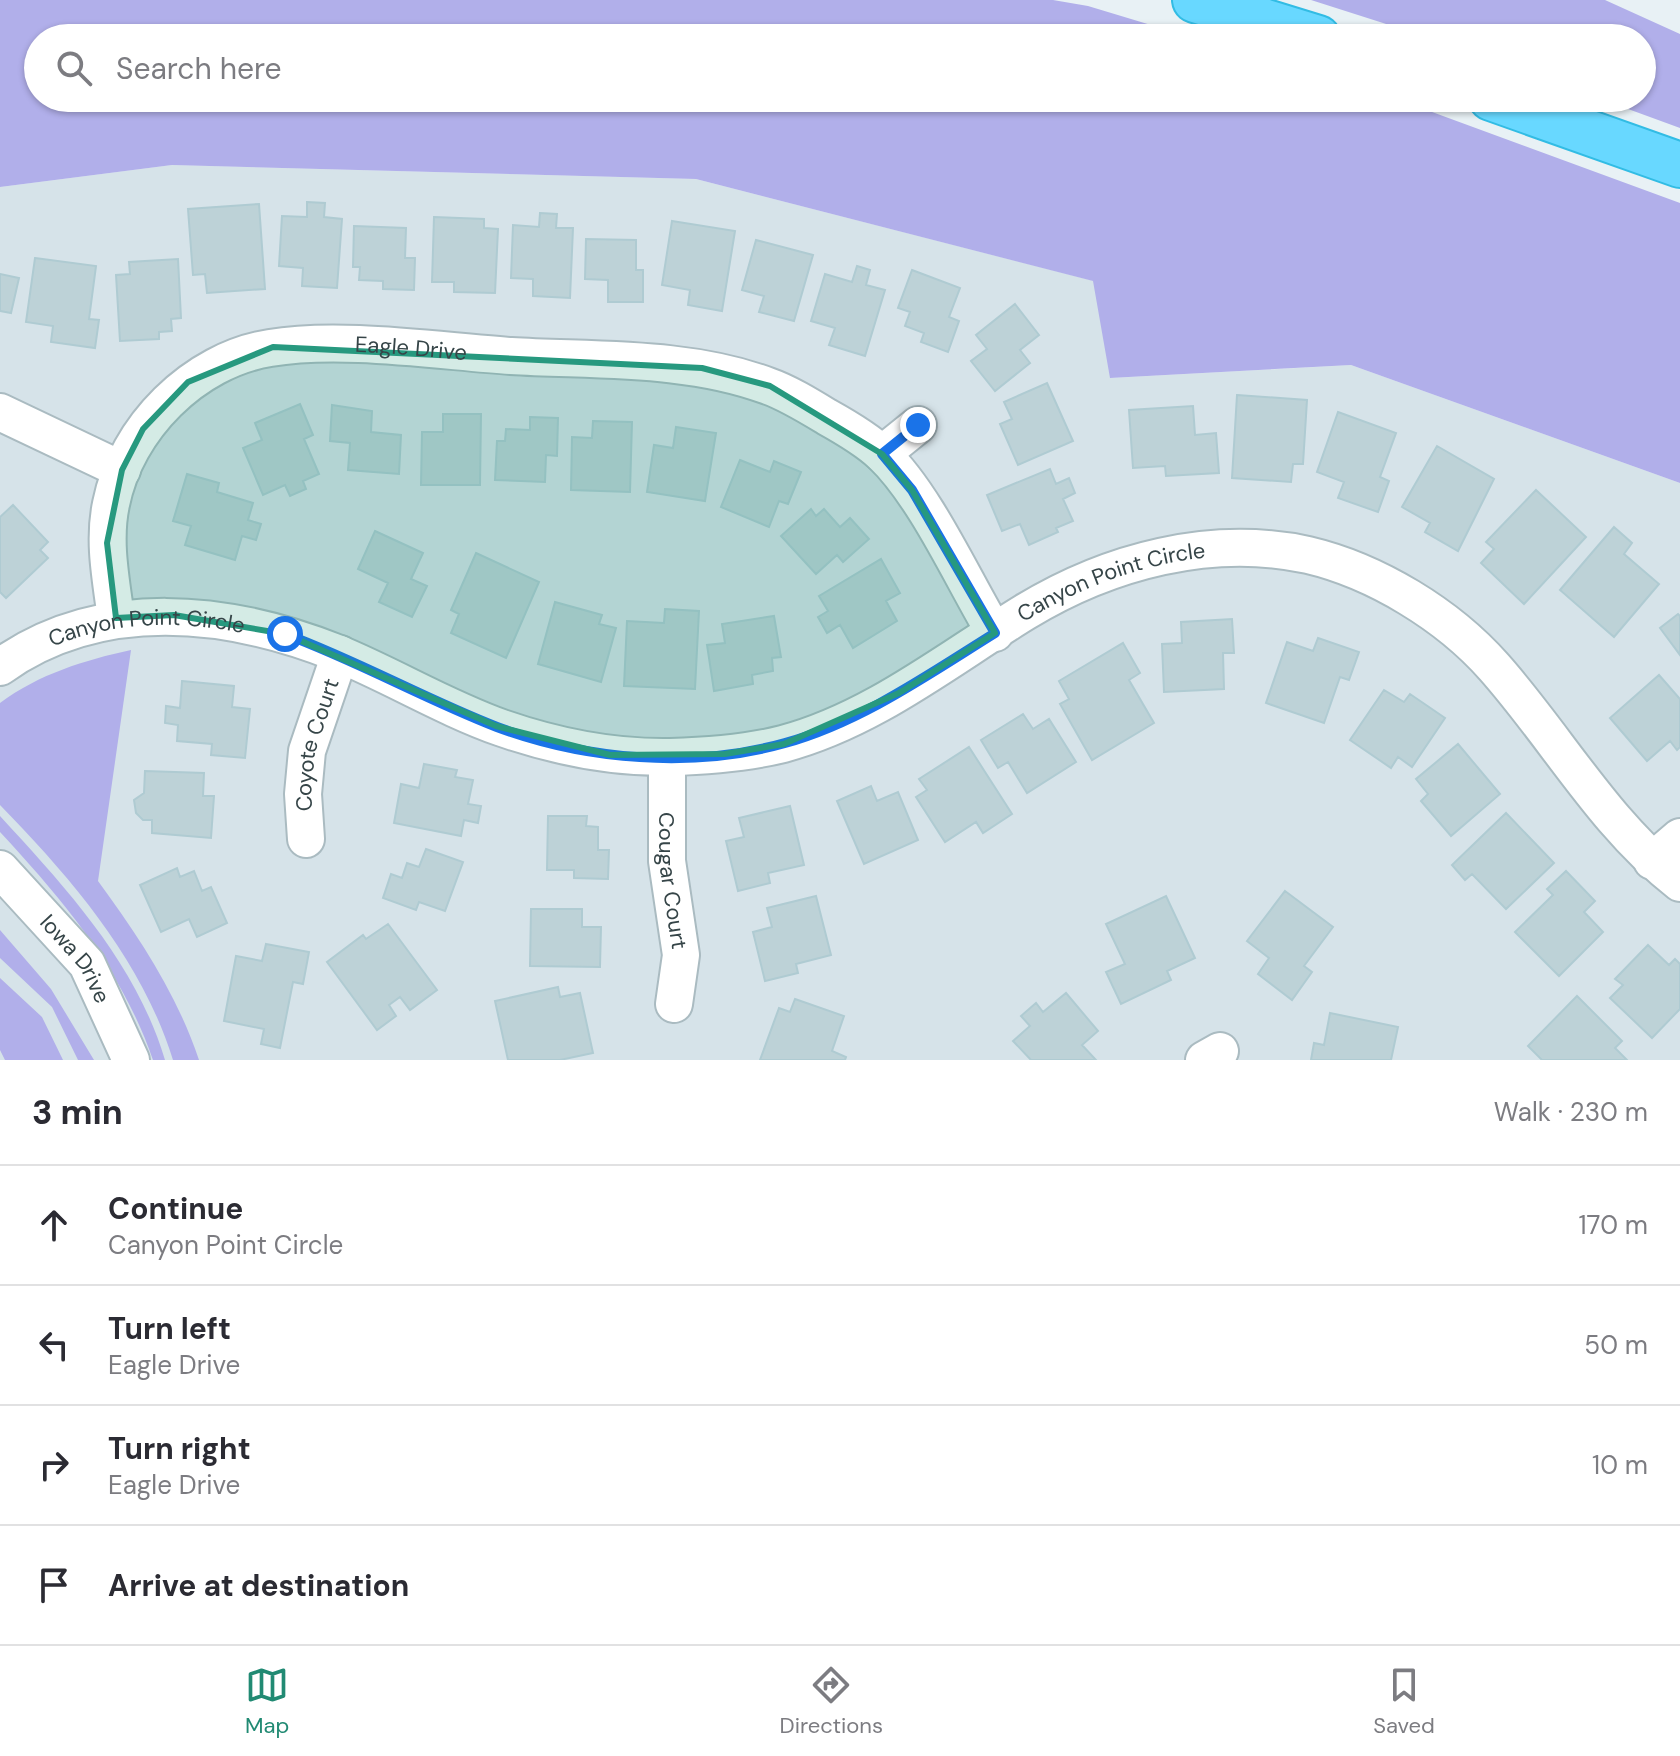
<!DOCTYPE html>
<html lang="en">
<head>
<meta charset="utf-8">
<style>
  :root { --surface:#fff; --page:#f2f2f3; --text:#2b2b33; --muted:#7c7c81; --line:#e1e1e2; --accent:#218a73 }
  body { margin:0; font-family:"DM Sans",sans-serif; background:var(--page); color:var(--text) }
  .stop { position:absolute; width:24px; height:24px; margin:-18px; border:6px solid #1a73e8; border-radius:50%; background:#fff }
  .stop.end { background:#1a73e8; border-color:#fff; box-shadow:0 2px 8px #0008 }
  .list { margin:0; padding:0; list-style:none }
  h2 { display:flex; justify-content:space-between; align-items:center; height:104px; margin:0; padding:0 32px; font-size:34px }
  h2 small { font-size:26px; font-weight:400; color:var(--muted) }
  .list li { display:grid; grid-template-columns:52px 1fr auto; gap:24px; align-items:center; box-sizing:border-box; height:120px; padding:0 32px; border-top:2px solid var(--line) }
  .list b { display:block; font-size:30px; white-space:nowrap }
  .list p { margin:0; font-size:26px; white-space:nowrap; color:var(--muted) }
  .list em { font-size:26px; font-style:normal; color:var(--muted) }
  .icon { flex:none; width:44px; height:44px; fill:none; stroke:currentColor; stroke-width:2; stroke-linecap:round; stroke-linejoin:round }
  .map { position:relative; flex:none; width:1680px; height:1060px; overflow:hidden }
  .search { position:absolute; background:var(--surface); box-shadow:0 2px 6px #0004; left:24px; right:24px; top:24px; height:88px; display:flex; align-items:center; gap:20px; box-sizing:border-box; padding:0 28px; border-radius:44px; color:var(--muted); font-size:30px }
  .sheet { height:584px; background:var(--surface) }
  nav { display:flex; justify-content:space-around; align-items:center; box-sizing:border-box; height:112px; border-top:2px solid var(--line); background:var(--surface); font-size:22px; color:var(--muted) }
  nav a { display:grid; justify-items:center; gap:4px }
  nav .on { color:var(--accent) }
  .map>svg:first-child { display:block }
</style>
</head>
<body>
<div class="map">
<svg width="1680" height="1060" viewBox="0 0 1680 1060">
  <rect width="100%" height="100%" fill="#e8f1f5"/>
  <!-- residential -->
  <path fill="#d6e3e9" d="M172 165 696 179 1094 281 1111 378 1351 365 1680 483V1060H0V187Z"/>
  <!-- green -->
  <path fill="#b1afea" d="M0 0H1053L1088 6 1194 38H38V98H1394L1680 203V483L1351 365 1110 378 1093 281 696 179 172 165 0 187Z
    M1311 0H1605L1680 34V128L1598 98H1642V38H1430Z
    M131 650 98 881C139 937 177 994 199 1060H173C142 960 72 879 0 805V703C39 674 85 660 131 650Z
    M0 816C67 889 136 963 165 1060H153C122 970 64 901 0 832Z
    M0 930 51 989 94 1060H78L52 1007 0 958Z
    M0 978 42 1017 63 1060H5L0 1050Z"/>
  <!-- building -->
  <path fill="#bdd2d7" stroke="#afcbd2" stroke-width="2" d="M307 202 325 203 324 217 342 219 337 288 302 286 303 268 279 266 282 216 307 217Z
    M259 204 265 289 207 293 205 274 193 275 188 209Z
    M540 213 557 214 556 228H573L570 298 533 296V279L511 278 513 225 539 227Z
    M434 217 484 219V228L498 229 495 293 454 292V282H432Z
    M672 221 735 231 722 311 688 305 690 290 662 285Z
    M354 226 406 228 405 258H415L414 290 383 289V281L359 280 360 267H353Z
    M586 239 636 240V270H643V302H608V280L585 279Z
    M756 240 813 255 794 321 759 312 764 296 742 290Z
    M35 258 96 266 89 319 99 320 95 348 51 342 53 326 26 322Z
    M178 259 181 318 171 319 172 331 159 332V339L120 341 116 275 130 274 129 262Z
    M857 266 870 270 866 285 885 290 865 356 829 345 835 328 811 321 825 274 852 282Z
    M912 270 960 288 949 317 959 321 948 352 921 342 924 333 905 326 910 312 898 308Z
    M0 274 19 278 11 313 0 311Z
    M1015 304 1039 335 1020 350 1030 363 995 391 971 361 987 349 976 335Z
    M1047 383 1073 441 1018 465 1000 424 1012 419 1004 402Z
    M1237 395 1307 400 1303 464H1293L1291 482 1232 478Z
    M300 404 313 435 304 439 319 474 303 481 306 489 290 496 285 485 263 495 243 448 262 440 255 423Z
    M332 405 372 411 371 432 401 435 399 474 348 470 350 443 330 441Z
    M1193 406 1195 435 1216 433 1219 473 1166 476 1165 466 1133 468 1129 410Z
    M1338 412 1396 433 1380 477 1389 481 1378 512 1338 498 1344 482 1317 472Z
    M443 414H481L480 485H421L422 432H443Z
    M530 417 558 418 557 456 546 455 545 482 495 480 497 441H505L506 429 530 430Z
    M593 421 632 422 630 492 571 490 572 437 592 438Z
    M676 427 716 433 705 501 647 492 654 445 673 448Z
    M1437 446 1494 479 1458 551 1425 532 1430 523 1402 507Z
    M740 460 770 472 774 461 801 472 788 504 779 501 769 527 721 507Z
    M1050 469 1056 484 1069 478 1075 493 1063 499 1073 521 1056 528 1058 532 1029 545 1020 524 1002 531 987 495Z
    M187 474 219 483 217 492 253 503 248 520 261 524 256 540 242 536 235 560 185 545 191 526 173 521Z
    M1536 490 1586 537 1524 604 1481 563 1494 549 1486 542Z
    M13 505 48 542 40 550 48 558 6 598 0 592V517Z
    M811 509 816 516 824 509 840 527 850 518 869 539 843 562 837 555 816 574 781 536Z
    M1614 527 1632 543 1624 554 1659 584 1614 637 1560 590Z
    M375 531 423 553 411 579 427 586 412 617 379 602 388 583 358 569Z
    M476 553 539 582 506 658 451 633 459 614 451 610Z
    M881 559 900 593 886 601 897 621 853 648 840 625 827 633 818 617 828 611 819 596Z
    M555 602 602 615 599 624 616 628 601 682 538 664Z
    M665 609 699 611 695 689 624 686 627 621 664 623Z
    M1678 614 1680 616V655L1660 628Z
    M774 616 781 657 772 658 773 671 752 675 753 684 714 691 707 645 725 643 722 624Z
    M1232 619 1234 653H1223L1224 689 1164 692 1162 644 1182 643 1181 622Z
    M1318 638 1359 652 1349 680 1340 677 1324 723 1266 703 1287 642 1313 651Z
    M1123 643 1140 673 1129 680 1154 723 1092 760 1060 704 1069 699 1059 681Z
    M1659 675 1680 699V747L1677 750 1670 741 1647 761 1610 718Z
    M182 681 234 686 232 707 250 709 245 758 211 755 212 744 177 741 178 725 165 723 166 706 180 708Z
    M1384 690 1404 702 1410 694 1445 718 1412 767 1398 757 1391 768 1350 740Z
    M1023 714 1033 729 1049 719 1076 762 1027 793 1008 762 998 768 981 740Z
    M1458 744 1500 794 1451 836 1421 801 1428 794 1416 779Z
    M969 747 1012 814 983 833 976 822 945 842 916 797 927 790 919 779Z
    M424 764 457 770 455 777 473 780 468 804 481 806 478 823 464 820 461 836 394 823 401 784 419 788Z
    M145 771 204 773 203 796H214L211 838 152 833V820H143L136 813 134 800 144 793Z
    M871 786 877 801 898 792 918 840 864 864 837 801Z
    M790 806 804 865 768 873 770 883 738 891 726 841 744 837 739 818Z
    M1506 813 1554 863 1506 909 1472 874 1465 880 1452 865Z
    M548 816H587L586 826 598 827V850H609L608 879 574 878V870H547Z
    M426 849 463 862 445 911 419 902 416 910 383 898 391 874 402 878 407 863 419 867Z
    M177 868 180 877 194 871 202 891 211 887 227 923 197 937 189 919 161 932 140 885Z
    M1566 871 1595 901 1584 912 1603 932 1559 976 1515 932 1553 895 1547 889Z
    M1285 891 1333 927 1304 966 1312 972 1292 1000 1258 974 1269 958 1247 941Z
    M816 896 831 955 796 964 798 973 765 981 753 932 772 927 767 908Z
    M1166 896 1195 958 1167 971 1171 980 1121 1004 1106 972 1125 964 1106 924Z
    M531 909H582V927H601L600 967 530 966Z
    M388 924 437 990 410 1010 400 997 389 1005 396 1016 377 1030 327 962 363 935 366 939Z
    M266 944 309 952 303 984 293 982 280 1048 261 1044 264 1029 224 1021 236 956 262 961Z
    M1648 945 1669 965 1675 959 1680 964V1009L1652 1038 1610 998 1623 985 1615 979Z
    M558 987 560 997 580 993 593 1053 560 1060H508L495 1001Z
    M1066 993 1098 1031 1082 1045 1096 1060H1031L1013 1041 1030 1026 1021 1016 1036 1003 1043 1012Z
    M1577 996 1622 1041 1615 1048 1627 1060H1542L1528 1046Z
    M795 999 844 1016 832 1051 846 1057 845 1060H760L779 1008 790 1012Z
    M1330 1013 1398 1027 1391 1060H1311L1314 1043 1324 1045Z"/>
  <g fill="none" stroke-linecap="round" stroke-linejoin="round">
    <defs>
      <g id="street">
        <path d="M0 412 122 470"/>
        <path d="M882 454 918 425"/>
        <path id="s1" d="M116 618C111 580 103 541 111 504 126 428 194 360 270 348 340 336 438 351 511 356 596 361 688 356 768 386 788 393 809 406 827 417 845 427 867 440 882 454 926 496 963 580 995 633"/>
        <path id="s2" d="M0 667C101 595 229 610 337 653 393 676 445 708 502 728 557 747 612 758 670 757 708 756 747 753 783 744 873 720 948 659 1025 612 1109 561 1211 534 1308 555 1376 571 1448 615 1494 667 1557 738 1604 824 1680 883"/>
        <path id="s3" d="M667 757V861L681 955 674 1004"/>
        <path id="s4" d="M306 839 303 794 307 751 340 654"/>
        <path d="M1652 861 1680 837"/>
        <path id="s5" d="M0 869 87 964 131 1060"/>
        <path d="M1204 1060 1220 1051"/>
      </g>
      <path id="highway" d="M1195 0 1318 38
        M1491 98 1680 165"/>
    </defs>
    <!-- street casing -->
    <use href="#street" stroke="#aabbc1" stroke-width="40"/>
    <!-- highway casing -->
    <use href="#highway" stroke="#32bce4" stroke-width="48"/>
    <!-- street -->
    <use href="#street" stroke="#fff" stroke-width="36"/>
    <!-- highway -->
    <use href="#highway" stroke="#68d8ff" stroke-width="44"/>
  </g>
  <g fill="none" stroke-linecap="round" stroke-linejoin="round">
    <!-- route -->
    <path stroke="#1a73e8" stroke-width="10" d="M285 634C358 661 425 699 497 727 586 760 693 769 785 743 861 722 929 674 995 633L912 490 882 454 918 425"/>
  </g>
  <!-- marked area -->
  <path fill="#27997f" fill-opacity="0.2" stroke="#27997f" stroke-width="6" stroke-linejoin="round" d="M273 347 702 368 770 386 882 454 912 490 995 633 899 693 784 744 725 754 610 755 496 726 285 634 174 615 116 618 107 543 122 470 143 429 188 382Z"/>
  <g text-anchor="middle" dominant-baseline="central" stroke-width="7" stroke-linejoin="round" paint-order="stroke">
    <!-- street labels -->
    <g font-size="22" fill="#364548" stroke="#fff">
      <text stroke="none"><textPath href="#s1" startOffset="492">Eagle Drive</textPath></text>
      <text stroke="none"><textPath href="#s2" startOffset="1188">Canyon Point Circle</textPath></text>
      <text stroke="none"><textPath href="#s2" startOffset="156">Canyon Point Circle</textPath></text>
      <text stroke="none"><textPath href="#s4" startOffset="96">Coyote Court</textPath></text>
      <text stroke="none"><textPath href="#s3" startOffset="124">Cougar Court</textPath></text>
      <text stroke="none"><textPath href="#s5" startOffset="118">Iowa Drive</textPath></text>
    </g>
  </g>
</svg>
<div class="stop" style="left:285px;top:634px"></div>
<div class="stop end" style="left:918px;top:425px"></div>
<div class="search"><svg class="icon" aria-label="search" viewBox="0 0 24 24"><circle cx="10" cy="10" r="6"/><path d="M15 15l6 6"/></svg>Search here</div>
</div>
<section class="sheet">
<h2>3 min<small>Walk · 230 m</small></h2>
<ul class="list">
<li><svg class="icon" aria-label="ahead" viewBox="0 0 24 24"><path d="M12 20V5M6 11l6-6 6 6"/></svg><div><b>Continue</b><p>Canyon Point Circle</p></div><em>170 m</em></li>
<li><svg class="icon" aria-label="left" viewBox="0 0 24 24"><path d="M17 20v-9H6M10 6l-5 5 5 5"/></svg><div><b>Turn left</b><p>Eagle Drive</p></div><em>50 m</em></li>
<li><svg class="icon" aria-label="right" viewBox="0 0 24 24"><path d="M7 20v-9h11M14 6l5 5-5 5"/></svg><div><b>Turn right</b><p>Eagle Drive</p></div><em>10 m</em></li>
<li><svg class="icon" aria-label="arrive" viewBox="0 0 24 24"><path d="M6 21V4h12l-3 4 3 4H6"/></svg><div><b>Arrive at destination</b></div></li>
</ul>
</section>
<nav>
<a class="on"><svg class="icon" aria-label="map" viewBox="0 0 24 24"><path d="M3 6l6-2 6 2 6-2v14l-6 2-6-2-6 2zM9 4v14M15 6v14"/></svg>Map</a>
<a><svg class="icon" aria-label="directions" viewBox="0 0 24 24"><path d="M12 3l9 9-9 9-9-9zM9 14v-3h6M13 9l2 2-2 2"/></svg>Directions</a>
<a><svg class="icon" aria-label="saved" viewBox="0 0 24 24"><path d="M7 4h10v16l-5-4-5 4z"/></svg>Saved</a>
</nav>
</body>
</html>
